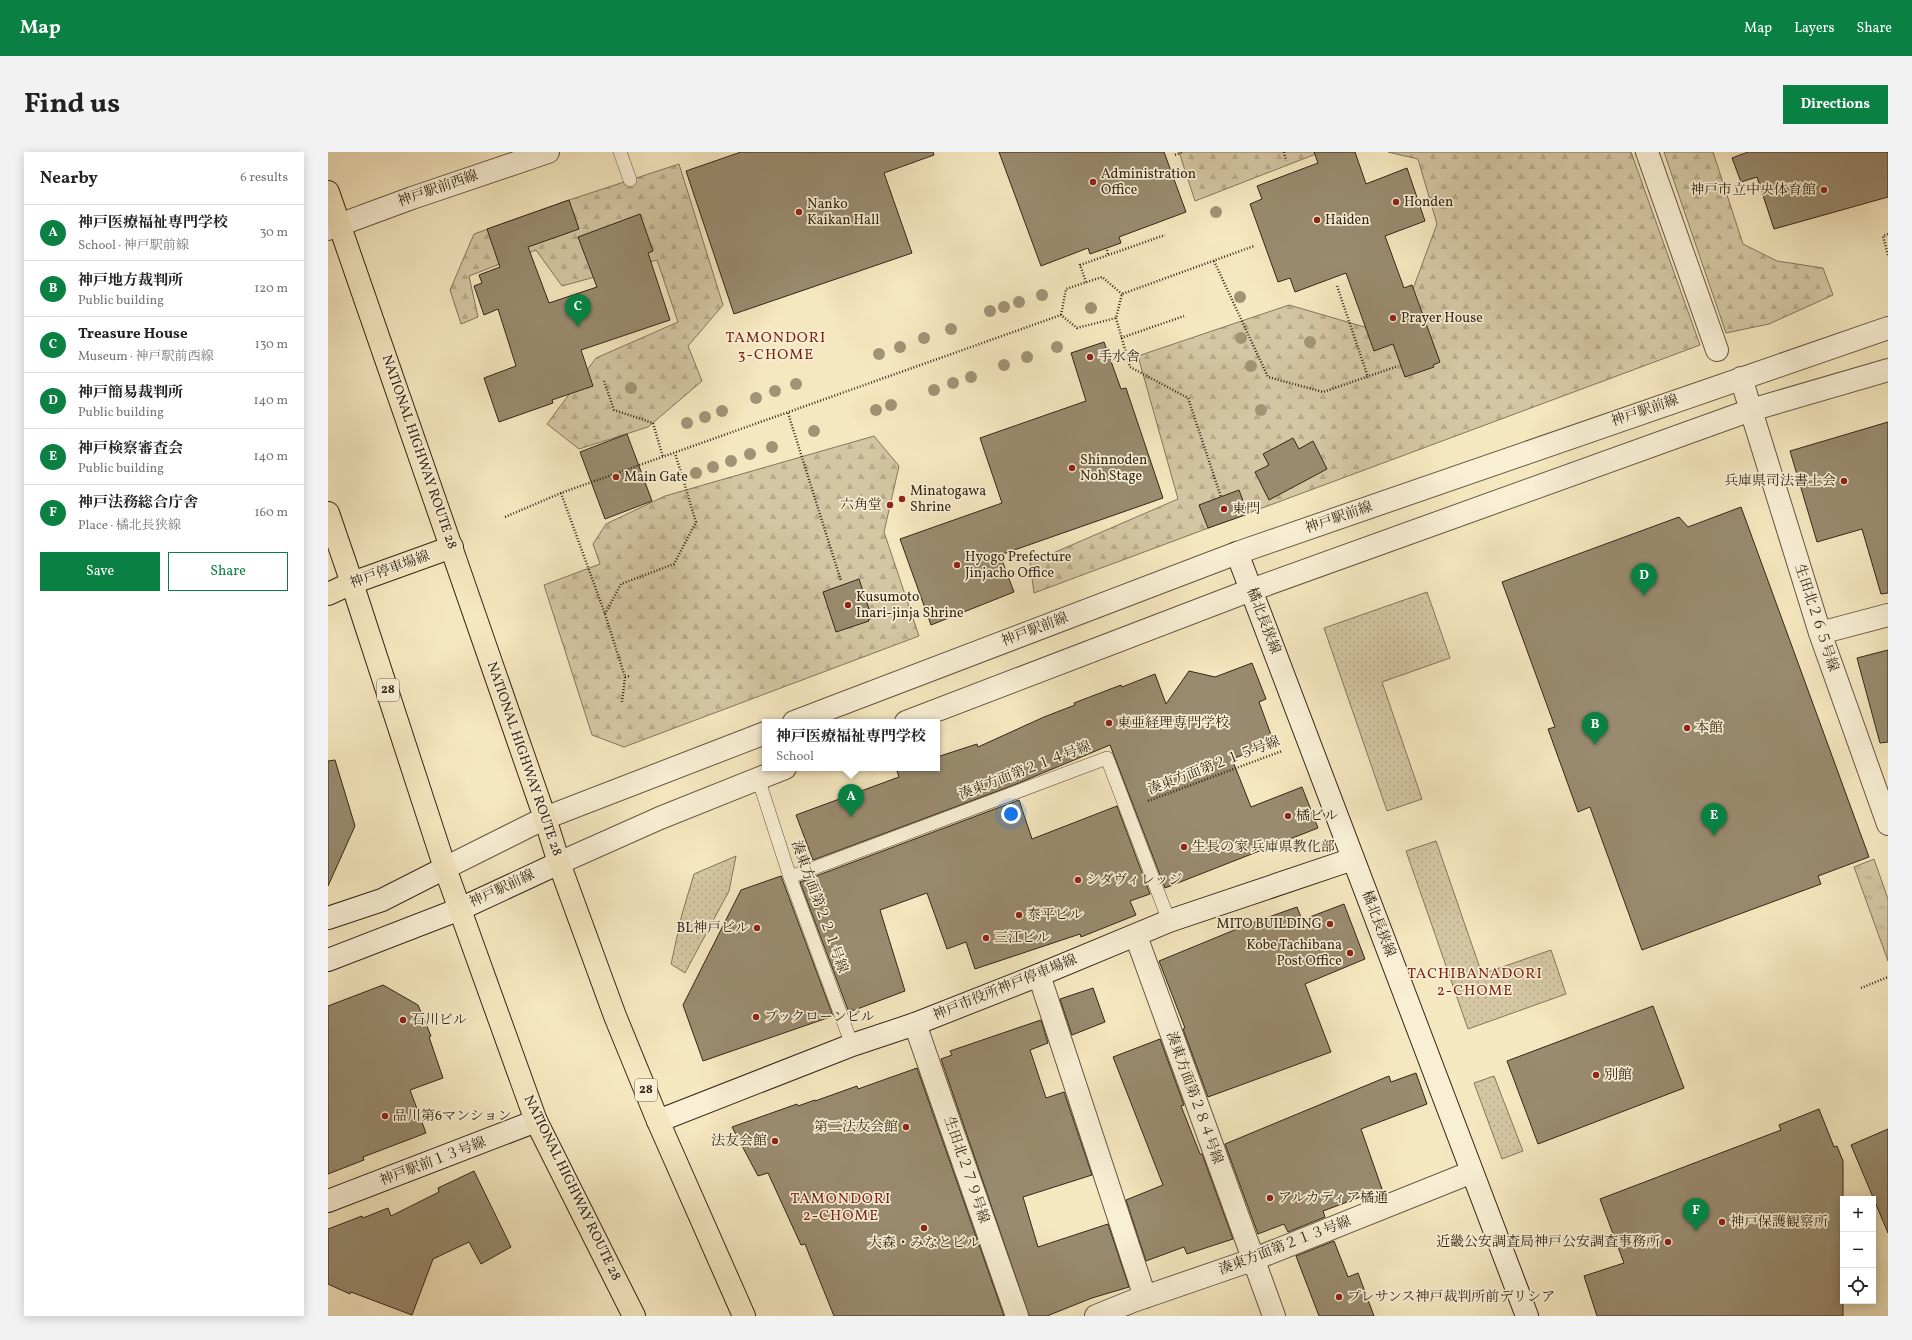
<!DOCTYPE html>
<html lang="en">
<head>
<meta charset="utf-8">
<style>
  :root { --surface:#fff; --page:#f2f2f2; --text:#222; --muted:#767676; --line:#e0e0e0; --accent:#0b8043 }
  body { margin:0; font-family:Vollkorn,"Noto Serif JP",serif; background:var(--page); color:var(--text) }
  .controls { position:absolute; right:12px; bottom:12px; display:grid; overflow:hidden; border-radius:0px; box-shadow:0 2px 10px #0003 }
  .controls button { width:36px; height:36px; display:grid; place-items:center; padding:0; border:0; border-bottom:1px solid var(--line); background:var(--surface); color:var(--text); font:20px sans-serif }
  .you { position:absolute; left:683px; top:662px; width:14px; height:14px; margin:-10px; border:3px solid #fff; border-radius:50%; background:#1a73e8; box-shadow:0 0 0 6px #1a73e833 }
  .badge { display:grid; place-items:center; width:26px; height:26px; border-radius:50%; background:var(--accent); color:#fff; font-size:13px; font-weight:700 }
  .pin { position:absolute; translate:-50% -33px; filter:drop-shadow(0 1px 2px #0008) }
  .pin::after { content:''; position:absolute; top:21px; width:14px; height:12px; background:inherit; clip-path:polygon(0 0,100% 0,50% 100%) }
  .popup { position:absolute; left:434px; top:567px; width:178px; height:52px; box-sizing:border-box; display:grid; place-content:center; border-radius:0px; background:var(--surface); filter:drop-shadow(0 1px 3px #0005); font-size:13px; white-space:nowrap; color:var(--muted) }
  .popup b { font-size:15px; color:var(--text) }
  .popup::after { content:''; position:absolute; left:50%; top:100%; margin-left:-8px; border:8px solid transparent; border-top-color:var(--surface) }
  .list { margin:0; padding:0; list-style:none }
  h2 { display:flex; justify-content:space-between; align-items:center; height:52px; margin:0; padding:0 16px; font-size:17px }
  h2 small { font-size:13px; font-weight:400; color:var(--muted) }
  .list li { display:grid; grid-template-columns:26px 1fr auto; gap:12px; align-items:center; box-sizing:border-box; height:56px; padding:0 16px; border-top:1px solid var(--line) }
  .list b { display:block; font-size:15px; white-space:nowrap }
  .list p { margin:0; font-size:13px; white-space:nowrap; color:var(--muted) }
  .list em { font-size:13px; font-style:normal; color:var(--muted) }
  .actions { display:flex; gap:8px; padding:12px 16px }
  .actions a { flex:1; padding:9px 0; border:1px solid var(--accent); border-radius:0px; text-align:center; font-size:14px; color:var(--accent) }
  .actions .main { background:var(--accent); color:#fff }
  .icon { flex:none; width:22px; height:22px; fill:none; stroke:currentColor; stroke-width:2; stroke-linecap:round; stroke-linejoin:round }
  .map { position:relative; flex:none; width:1560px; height:1164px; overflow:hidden; border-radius:0px }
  header { display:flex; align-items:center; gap:24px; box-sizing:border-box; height:56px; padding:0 20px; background:var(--accent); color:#fff }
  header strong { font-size:19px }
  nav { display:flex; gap:22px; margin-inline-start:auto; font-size:14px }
  .intro { display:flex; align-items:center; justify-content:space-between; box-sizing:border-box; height:96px; padding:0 24px }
  h1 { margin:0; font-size:28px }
  .button { padding:10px 18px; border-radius:0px; background:var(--accent); color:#fff; font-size:14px; font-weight:700 }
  main { display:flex; gap:24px; padding:0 24px }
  aside { flex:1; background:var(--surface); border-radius:0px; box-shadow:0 2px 10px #0003 }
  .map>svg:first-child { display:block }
</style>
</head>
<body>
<header>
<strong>Map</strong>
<nav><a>Map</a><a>Layers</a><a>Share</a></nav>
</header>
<div class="intro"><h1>Find us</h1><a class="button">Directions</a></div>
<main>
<aside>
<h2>Nearby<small>6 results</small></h2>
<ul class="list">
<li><span class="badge">A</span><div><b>神戸医療福祉専門学校</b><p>School · 神戸駅前線</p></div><em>30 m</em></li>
<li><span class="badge">B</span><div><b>神戸地方裁判所</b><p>Public building</p></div><em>120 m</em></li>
<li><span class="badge">C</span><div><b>Treasure House</b><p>Museum · 神戸駅前西線</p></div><em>130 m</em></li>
<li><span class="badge">D</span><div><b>神戸簡易裁判所</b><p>Public building</p></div><em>140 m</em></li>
<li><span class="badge">E</span><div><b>神戸検察審査会</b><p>Public building</p></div><em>140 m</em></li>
<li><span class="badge">F</span><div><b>神戸法務総合庁舎</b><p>Place · 橘北長狭線</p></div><em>160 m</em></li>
</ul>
<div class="actions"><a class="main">Save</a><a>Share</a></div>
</aside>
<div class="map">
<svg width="1560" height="1164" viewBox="0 0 1560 1164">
  <defs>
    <pattern id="grass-tufts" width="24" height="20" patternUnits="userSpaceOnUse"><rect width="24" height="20" fill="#d4c6a3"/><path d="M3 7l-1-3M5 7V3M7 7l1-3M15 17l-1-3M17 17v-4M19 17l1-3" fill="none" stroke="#b7aa8c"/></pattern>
    <pattern id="forest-firs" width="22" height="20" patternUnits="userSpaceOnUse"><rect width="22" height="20" fill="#d4c6a3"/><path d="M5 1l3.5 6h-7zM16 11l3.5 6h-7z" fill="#b7aa8c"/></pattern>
    <pattern id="garden-dots" width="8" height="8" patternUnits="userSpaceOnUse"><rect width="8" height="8" fill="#d4c6a3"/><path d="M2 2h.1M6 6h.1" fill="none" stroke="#b7aa8c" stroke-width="1.8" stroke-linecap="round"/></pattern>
  </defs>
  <rect width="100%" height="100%" fill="#f5e7bf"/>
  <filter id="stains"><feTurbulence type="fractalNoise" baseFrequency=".005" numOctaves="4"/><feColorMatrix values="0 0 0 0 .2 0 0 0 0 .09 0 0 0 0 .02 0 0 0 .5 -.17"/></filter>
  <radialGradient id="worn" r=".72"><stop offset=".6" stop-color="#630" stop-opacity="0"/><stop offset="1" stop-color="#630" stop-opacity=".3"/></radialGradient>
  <!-- grass -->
  <path fill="url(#grass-tufts)" stroke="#84765e" d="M1546 707 1560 747V809L1526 715Z"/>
  <!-- forest -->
  <path fill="url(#forest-firs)" stroke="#84765e" d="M851 0H993L867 49Z
    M1060 0H1303L1372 193 706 441 702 411 850 347 810 204 961 153 1040 176 1075 164 1109 72 1090 7Z
    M1336 0H1385L1415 92 1449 109 1495 116 1505 143 1441 172 1398 181Z
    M351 12 395 153 360 194 374 229 320 275 251 297 219 272 268 206 350 170 329 108 234 134 208 98 141 124 150 165 133 172 122 138 146 82 241 48Z
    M546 284 571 314 556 380 591 484 296 595 264 583 216 433 272 412 265 392 278 372 337 344Z"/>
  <!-- garden -->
  <path fill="url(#garden-dots)" stroke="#84765e" d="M1099 440 1122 506 1054 530 1094 647 1059 659 996 476Z
    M1108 689 1154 822 1223 798 1238 842 1140 877 1078 699Z
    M408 704 401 739 357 821 343 812 354 762 366 722Z
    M1166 924 1195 999 1174 1007 1146 931Z"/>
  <!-- building -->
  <path fill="#998b6f" stroke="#352718" d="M413 0H605L606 3 556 21 584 101 406 162 358 19Z
    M671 0H836L858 60 791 85 793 91 762 102 760 96 713 114Z
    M986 0H1027L1038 32 1079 16 1097 69 1057 84 1076 136 1084 133 1112 210 1105 213 1106 215 1077 225 1065 192 1046 199 1018 121 967 140 962 126 950 130 922 52 934 47 929 34 990 11Z
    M1420 0H1560V45L1446 77 1429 25 1413 30 1404 6Z
    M241 48 251 77 200 95 221 151 269 135 250 85 312 62 325 99 320 101 342 168 253 198 265 234 224 248 225 251 171 270 156 226 188 214 170 157 156 163 146 134 154 131 151 123 172 115 159 77Z
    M776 190 793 237 798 236 835 346 672 403 686 440 603 473 572 387 674 351 652 286 758 249 743 201Z
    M1560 270V441L1553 442 1534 377 1489 390 1462 299Z
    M299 282 324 349 277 367 252 300Z
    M965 286 971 297 985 289 999 317 941 348 927 320 941 313 935 302Z
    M911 338 920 362 880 376 871 353Z
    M1413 355 1541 705 1490 724 1493 732 1314 798 1262 655 1250 660 1220 577 1227 575 1174 430 1351 365 1360 375Z
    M531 427 544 466 540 468 541 469 508 480 495 440Z
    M1560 498V590L1552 591 1529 506Z
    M924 511 938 547 931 550 946 591 904 607 923 655 974 635 990 676 837 736 782 593 686 633 485 708 468 663 571 625 568 616H609V605L649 592 650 595 716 565 747 553 746 551 793 533 794 535 827 522 838 552 861 519 887 525Z
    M7 608 27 674 0 734V609Z
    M691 648 704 687 789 654 822 742 802 749 808 763 753 785 752 782 647 817 638 790 619 797 599 741 552 758 577 839 524 859V857L520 858 472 730Z
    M453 724 505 864 375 909 355 853 413 738Z
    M1016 752 1037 807 977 832 1003 900 880 945 855 877 857 876 831 809 921 772 969 755 974 768Z
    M55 833 90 853 103 884 101 885 115 926 82 938 98 981 35 1005 36 1008 0 1022V854Z
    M765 836 777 870 744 883 732 847Z
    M1325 854 1356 936 1210 992 1179 909Z
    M713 868 720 891 702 898 718 946 736 940 764 1023 695 1045 710 1095 780 1072 801 1135 764 1146 719 1164H701L613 907 624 903 622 899Z
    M832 887 856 953 853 954 872 1002H874L905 1087 859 1102 856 1095 818 1109 798 1048 835 1033 785 905Z
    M589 916 676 1164H506L477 1092 473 1093 440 1021 430 1024 404 975 469 952 470 954 487 948V949L529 934 530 937Z
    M1088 921 1099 952 1033 977 1054 1037 995 1059 997 1065 960 1080 956 1072 930 1082 897 992 1061 924 1063 930Z
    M1491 957 1506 995 1509 994 1515 1009V1164H1269L1256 1124 1296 1111 1272 1047 1453 978 1451 973Z
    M1560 977V1081L1523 993Z
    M146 1019 183 1095 153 1112 141 1090 105 1107 84 1163 23 1140 22 1142 0 1132V1077L34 1064 35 1066 60 1056 63 1064 111 1040 110 1036Z
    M1006 1089 1020 1125 1030 1121 1046 1164H991L968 1104Z"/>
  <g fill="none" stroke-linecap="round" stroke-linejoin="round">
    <defs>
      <path id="lane" d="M292 0 302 28
        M430 626 462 725 524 893
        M462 725 779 606 841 769"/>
      <path id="street" d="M1319 0 1389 198
        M0 77 84 46 220 0
        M1413 226 1492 481 1560 672
        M1492 481 1560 463
        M466 570 909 401 1560 176
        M578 570 923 438 1423 258 1560 218
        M231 711 332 666 457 616
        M117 716 217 666 437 581
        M808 784 946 1164
        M711 823 817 1145
        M587 872 689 1164
        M768 1164 805 1149 924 1108 1144 1020"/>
      <path id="secondary" d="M909 401 1199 1164
        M0 766 54 748 117 716
        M0 808 132 757 231 711
        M330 969 524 893 587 872 711 823 841 769 1025 707
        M0 1049 208 969"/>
      <path id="primary" d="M0 442 24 431 124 395"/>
      <path id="highway" d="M0 40 217 666 231 711 287 864 330 969 416 1164
        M0 361 24 431 117 716 208 969 306 1164"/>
    </defs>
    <!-- lane casing -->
    <use href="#lane" stroke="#655742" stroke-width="14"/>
    <!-- street casing -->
    <use href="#street" stroke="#655742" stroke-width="24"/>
    <!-- secondary casing -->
    <use href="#secondary" stroke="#352718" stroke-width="24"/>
    <!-- primary casing -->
    <use href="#primary" stroke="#352718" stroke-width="24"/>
    <!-- highway casing -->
    <use href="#highway" stroke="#352718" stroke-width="24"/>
    <!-- path -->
    <path stroke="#352718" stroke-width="2.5" stroke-dasharray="1 2" stroke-linecap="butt" d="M956 0 958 9
      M847 3 855 0
      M1560 82 1555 84 1560 103
      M779 98 780 103
      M886 109 940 225 995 240 1070 214
      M758 130 752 113 837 83
      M1009 134 1040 225
      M733 163 738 137 774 125 794 142
      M788 166 802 215 860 246 893 345
      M793 186 856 164
      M276 229 286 258 325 271 335 305
      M460 261 513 429
      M233 341 277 462 297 525 294 550
      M177 365 233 341 733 163 749 176 788 166 794 142 926 94
      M277 462 293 432 346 412 368 370 347 301
      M297 525 303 524
      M820 649 954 599
      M1533 836 1560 825"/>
    <!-- lane -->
    <use href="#lane" stroke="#f8efd5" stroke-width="13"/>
    <!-- street -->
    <use href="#street" stroke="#f8efd5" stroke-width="22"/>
    <!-- secondary -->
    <use href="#secondary" stroke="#f8efd5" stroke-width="22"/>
    <!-- primary -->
    <use href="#primary" stroke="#f5e7bf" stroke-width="22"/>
    <!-- highway -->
    <use href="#highway" stroke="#f5e7bf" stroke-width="22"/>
  </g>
  <!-- trees -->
  <g fill="#a19376">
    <circle cx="888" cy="60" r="6"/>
    <circle cx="714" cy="143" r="6"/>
    <circle cx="912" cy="145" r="6"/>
    <circle cx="691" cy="150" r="6"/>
    <circle cx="676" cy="155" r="6"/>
    <circle cx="763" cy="156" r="6"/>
    <circle cx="662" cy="159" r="6"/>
    <circle cx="623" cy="177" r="6"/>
    <circle cx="596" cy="186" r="6"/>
    <circle cx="913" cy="186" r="6"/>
    <circle cx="982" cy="190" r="6"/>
    <circle cx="572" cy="195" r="6"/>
    <circle cx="729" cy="195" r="6"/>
    <circle cx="551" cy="202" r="6"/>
    <circle cx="699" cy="205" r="6"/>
    <circle cx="676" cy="213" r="6"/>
    <circle cx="923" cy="214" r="6"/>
    <circle cx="643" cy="225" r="6"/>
    <circle cx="625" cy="231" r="6"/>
    <circle cx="468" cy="232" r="6"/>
    <circle cx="303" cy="236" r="6"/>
    <circle cx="606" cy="238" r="6"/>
    <circle cx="447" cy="239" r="6"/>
    <circle cx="428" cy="246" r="6"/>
    <circle cx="563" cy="253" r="6"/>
    <circle cx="548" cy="258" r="6"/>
    <circle cx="933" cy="258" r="6"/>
    <circle cx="394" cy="259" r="6"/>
    <circle cx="377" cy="265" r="6"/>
    <circle cx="359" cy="271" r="6"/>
    <circle cx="486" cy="279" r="6"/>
    <circle cx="444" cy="295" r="6"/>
    <circle cx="422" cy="302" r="6"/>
    <circle cx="403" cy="309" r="6"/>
    <circle cx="385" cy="315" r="6"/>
    <circle cx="368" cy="321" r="6"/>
  </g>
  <!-- markers -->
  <g fill="#8f2418" stroke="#f8efd5" stroke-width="1.5">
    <circle cx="765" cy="30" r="4"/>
    <circle cx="1496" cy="38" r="4"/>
    <circle cx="1068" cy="50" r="4"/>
    <circle cx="471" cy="60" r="4"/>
    <circle cx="989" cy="68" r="4"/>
    <circle cx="1065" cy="166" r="4"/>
    <circle cx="762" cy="205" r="4"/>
    <circle cx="744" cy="316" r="4"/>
    <circle cx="288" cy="325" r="4"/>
    <circle cx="1516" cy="329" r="4"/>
    <circle cx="574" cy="347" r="4"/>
    <circle cx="562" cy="353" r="4"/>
    <circle cx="896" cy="357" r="4"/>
    <circle cx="629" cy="413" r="4"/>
    <circle cx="520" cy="453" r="4"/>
    <circle cx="781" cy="571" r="4"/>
    <circle cx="1359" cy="576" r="4"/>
    <circle cx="960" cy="664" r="4"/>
    <circle cx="856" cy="695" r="4"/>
    <circle cx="750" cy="728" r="4"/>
    <circle cx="691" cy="763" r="4"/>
    <circle cx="1002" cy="772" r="4"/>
    <circle cx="429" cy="776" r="4"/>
    <circle cx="658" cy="786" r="4"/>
    <circle cx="1022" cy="801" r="4"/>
    <circle cx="428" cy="865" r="4"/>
    <circle cx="75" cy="868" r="4"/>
    <circle cx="1268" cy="923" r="4"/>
    <circle cx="57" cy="964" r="4"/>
    <circle cx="578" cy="975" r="4"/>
    <circle cx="447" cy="989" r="4"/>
    <circle cx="942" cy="1046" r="4"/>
    <circle cx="1394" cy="1070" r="4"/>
    <circle cx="596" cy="1076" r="4"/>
    <circle cx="1340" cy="1090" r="4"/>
    <circle cx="1011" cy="1145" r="4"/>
  </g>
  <g text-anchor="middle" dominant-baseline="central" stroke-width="3.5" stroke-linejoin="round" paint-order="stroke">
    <!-- shield labels -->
    <g fill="#f8efd5" stroke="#706351" stroke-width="1">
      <rect x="49" y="527" width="22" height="22" rx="3"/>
      <rect x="307" y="927" width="22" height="22" rx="3"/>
    </g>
    <g font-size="13" font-weight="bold" fill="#352718">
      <text x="60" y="538">28</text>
      <text x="318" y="938">28</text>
    </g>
    <!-- poi labels -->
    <g font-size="14" fill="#352718" stroke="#f8efd5" text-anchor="start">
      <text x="773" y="22">Administration<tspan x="773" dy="16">Office</tspan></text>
      <text x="1488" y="38" text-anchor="end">神戸市立中央体育館</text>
      <text x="1076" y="50">Honden</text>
      <text x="479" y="52">Nanko<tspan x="479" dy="16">Kaikan Hall</tspan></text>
      <text x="997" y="68">Haiden</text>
      <text x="1073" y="166">Prayer House</text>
      <text x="770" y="205">手水舎</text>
      <text x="752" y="308">Shinnoden<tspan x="752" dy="16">Noh Stage</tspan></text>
      <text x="296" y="325">Main Gate</text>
      <text x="1508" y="329" text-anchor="end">兵庫県司法書士会</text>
      <text x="582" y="339">Minatogawa<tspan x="582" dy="16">Shrine</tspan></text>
      <text x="554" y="353" text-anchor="end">六角堂</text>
      <text x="904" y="357">東門</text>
      <text x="637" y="405">Hyogo Prefecture<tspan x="637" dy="16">Jinjacho Office</tspan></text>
      <text x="528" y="445">Kusumoto<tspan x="528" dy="16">Inari-jinja Shrine</tspan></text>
      <text x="789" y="571">東亜経理専門学校</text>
      <text x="1367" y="576">本館</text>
      <text x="968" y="664">橘ビル</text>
      <text x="864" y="695">生長の家 兵庫県教化部</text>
      <text x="758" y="728">シダヴィレッジ</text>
      <text x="699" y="763">泰平ビル</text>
      <text x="994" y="772" text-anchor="end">MITO BUILDING</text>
      <text x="421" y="776" text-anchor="end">BL神戸ビル</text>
      <text x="666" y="786">三江ビル</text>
      <text x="1014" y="793" text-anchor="end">Kobe Tachibana<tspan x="1014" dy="16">Post Office</tspan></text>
      <text x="436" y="865">ブックローンビル</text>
      <text x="83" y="868">石川ビル</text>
      <text x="1276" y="923">別館</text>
      <text x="65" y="964">品川第6マンション</text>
      <text x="570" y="975" text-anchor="end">第二法友会館</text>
      <text x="439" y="989" text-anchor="end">法友会館</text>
      <text x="950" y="1046">アルカディア橘通</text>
      <text x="1402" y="1070">神戸保護観察所</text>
      <text x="1332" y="1090" text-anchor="end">近畿公安調査局神戸公安調査事務所</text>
      <text x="596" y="1091" text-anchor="middle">大森・みなとビル</text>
      <text x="1019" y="1145">プレサンス神戸裁判所前デリシア</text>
    </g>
    <!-- street labels -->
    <g font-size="14" fill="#352718" stroke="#f8efd5">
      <text transform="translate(110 37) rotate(-19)">神戸駅前西線</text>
      <text transform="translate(1317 259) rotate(-19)">神戸駅前線</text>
      <text transform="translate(91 300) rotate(71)">NATIONAL HIGHWAY ROUTE 28</text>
      <text transform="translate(1011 366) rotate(-19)">神戸駅前線</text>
      <text transform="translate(62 418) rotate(-20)">神戸停車場線</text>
      <text transform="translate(1488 466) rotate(72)">生田北２６５号線</text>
      <text transform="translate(935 469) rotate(69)">橘北長狭線</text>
      <text transform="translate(707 478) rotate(-21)">神戸駅前線</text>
      <text transform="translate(196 607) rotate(71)">NATIONAL HIGHWAY ROUTE 28</text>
      <text transform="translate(886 614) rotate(-21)">湊東方面第２１５号線</text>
      <text transform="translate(697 619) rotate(-21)">湊東方面第２１４号線</text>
      <text transform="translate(174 737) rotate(-25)">神戸駅前線</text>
      <text transform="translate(491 755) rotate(70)">湊東方面第２２１号線</text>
      <text transform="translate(1050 772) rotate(69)">橘北長狭線</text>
      <text transform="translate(677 836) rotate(-22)">神戸市役所神戸停車場線</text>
      <text transform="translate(866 946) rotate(70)">湊東方面第２８４号線</text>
      <text transform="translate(105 1010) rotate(-21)">神戸駅前１３号線</text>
      <text transform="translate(638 1018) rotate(71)">生田北２７９号線</text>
      <text transform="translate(244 1036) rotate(64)">NATIONAL HIGHWAY ROUTE 28</text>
      <text transform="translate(957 1094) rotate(-21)">湊東方面第２１３号線</text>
    </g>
    <!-- neighbourhood labels -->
    <g font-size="15" letter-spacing="1" fill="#7a1f14" stroke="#f8efd5">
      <text x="448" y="186">TAMONDORI<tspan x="448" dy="17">3-CHOME</tspan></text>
      <text x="1147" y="822">TACHIBANADORI<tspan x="1147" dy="17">2-CHOME</tspan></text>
      <text x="513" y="1047">TAMONDORI<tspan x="513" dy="17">2-CHOME</tspan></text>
    </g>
  </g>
  <rect width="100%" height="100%" filter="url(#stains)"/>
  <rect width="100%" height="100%" fill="url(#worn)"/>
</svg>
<div class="controls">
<button>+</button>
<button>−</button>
<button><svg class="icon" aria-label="locate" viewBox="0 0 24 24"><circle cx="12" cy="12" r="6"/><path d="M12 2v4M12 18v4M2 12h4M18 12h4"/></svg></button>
</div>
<div class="you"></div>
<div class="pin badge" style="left:523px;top:665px">A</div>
<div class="popup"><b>神戸医療福祉専門学校</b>School</div>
<div class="pin badge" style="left:1267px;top:593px">B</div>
<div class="pin badge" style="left:250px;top:175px">C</div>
<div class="pin badge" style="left:1316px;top:444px">D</div>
<div class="pin badge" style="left:1386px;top:684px">E</div>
<div class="pin badge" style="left:1368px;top:1079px">F</div>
</div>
</main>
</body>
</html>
